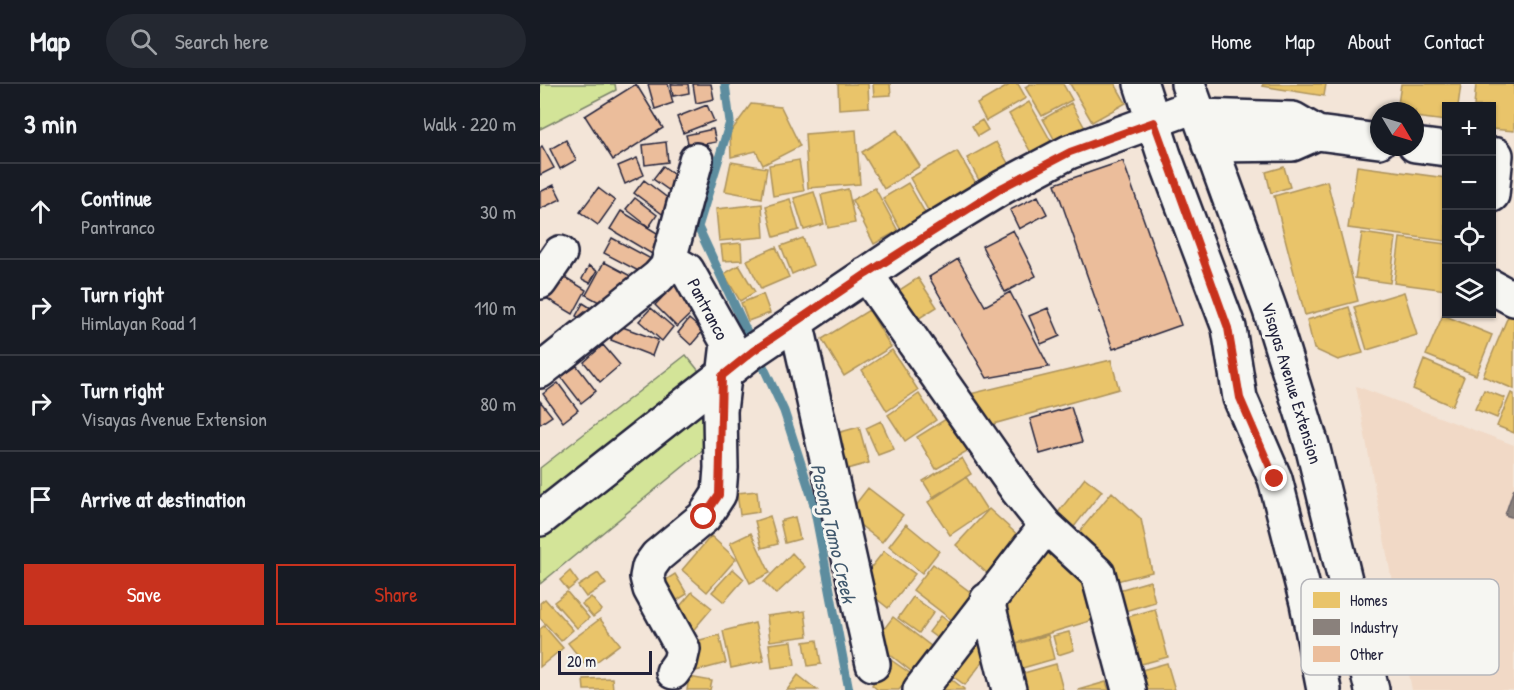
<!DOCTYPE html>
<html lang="en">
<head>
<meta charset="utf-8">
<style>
  :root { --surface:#171b24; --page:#242831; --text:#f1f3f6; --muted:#9ea1a6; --line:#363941; --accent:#c8321e }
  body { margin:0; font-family:"Patrick Hand",sans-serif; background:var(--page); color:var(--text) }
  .controls { position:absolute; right:18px; top:18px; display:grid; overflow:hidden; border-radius:0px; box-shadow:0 2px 4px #0004 }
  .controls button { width:54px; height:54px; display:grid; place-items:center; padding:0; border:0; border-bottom:2px solid var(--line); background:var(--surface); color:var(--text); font:30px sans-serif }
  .compass { position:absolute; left:830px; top:18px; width:54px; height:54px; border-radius:50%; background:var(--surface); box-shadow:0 2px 4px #0004; rotate:128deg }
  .scale { position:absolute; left:18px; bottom:15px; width:94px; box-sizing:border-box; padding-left:6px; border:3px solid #22223b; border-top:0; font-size:16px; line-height:21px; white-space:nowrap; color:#22223b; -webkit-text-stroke:4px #f6f6f2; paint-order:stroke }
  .stop { position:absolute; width:18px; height:18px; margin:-14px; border:4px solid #c8321e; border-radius:50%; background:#fff }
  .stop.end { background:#c8321e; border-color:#fff; box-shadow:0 2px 6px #0008 }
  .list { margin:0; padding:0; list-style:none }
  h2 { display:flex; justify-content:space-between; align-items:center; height:78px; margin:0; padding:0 24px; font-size:26px }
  h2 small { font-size:20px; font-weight:400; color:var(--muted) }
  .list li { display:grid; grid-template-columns:39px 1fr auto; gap:18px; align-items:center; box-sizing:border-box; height:96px; padding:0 24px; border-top:2px solid var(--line) }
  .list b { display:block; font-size:22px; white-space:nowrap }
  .list p { margin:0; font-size:20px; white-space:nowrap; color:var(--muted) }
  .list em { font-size:20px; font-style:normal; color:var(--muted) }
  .actions { display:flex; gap:12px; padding:18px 24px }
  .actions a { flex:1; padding:14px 0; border:2px solid var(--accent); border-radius:0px; text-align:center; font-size:21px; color:var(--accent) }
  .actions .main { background:var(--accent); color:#fff }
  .icon { flex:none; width:33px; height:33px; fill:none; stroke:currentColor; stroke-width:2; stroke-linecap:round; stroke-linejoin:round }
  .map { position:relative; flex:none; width:974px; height:606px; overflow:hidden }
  header { display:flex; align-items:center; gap:36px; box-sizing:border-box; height:84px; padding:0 30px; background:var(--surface); border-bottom:2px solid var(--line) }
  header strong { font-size:28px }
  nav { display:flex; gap:33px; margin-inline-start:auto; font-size:21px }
  .search { width:420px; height:54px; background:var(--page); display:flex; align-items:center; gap:15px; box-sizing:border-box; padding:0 21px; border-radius:33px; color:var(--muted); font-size:22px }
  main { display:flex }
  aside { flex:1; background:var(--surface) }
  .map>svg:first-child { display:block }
</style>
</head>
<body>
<header>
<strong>Map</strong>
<div class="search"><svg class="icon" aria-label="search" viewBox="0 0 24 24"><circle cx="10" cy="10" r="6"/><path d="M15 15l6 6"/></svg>Search here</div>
<nav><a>Home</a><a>Map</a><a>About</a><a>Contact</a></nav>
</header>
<main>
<aside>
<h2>3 min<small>Walk · 220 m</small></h2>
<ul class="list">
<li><svg class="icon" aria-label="ahead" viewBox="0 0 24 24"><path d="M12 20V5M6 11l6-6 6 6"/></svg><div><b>Continue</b><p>Pantranco</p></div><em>30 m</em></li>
<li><svg class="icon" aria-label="right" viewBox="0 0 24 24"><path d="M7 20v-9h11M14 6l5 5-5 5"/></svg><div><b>Turn right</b><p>Himlayan Road 1</p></div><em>110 m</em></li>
<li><svg class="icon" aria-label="right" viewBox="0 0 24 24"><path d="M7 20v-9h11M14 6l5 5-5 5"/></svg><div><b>Turn right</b><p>Visayas Avenue Extension</p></div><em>80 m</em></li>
<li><svg class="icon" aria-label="arrive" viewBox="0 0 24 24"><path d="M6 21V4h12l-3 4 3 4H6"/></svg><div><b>Arrive at destination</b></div></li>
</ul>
<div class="actions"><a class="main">Save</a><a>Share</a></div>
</aside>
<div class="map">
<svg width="974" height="606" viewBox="0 0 974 606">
  <rect width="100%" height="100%" fill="#f3e5d8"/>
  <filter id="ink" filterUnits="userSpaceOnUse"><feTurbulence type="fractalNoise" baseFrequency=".0167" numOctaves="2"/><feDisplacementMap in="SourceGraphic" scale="12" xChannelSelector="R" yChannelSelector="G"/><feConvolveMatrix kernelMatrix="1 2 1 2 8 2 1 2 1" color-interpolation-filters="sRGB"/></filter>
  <g filter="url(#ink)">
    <!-- built -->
    <path fill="#f1d9c6" d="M816 302 974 361V606H872Z"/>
    <!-- green -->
    <path fill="#d3e498" stroke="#7a836a" stroke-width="1.5" d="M0 0H75L76 6 0 45Z
      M146 271 199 337 0 500V384Z"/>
    <!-- homes -->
    <path fill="#e9c46a" stroke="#ad935c" stroke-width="1.5" d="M298 0H328L329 23 299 25Z
      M333 0H350L351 11 334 12Z
      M471 0H478L486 14 446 37 437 20Z
      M490 0H523L532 16 502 32 485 3Z
      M530 0H575L586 19 552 38Z
      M723 0H786L784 12 722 2Z
      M861 0H921L918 22H906V37L875 33V27H857Z
      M936 0H974V47L952 45V22H934Z
      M489 18 513 61 493 72 469 30Z
      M531 19 546 46 518 62 503 35Z
      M211 20 241 23 260 62 223 81 216 67 191 73 190 49Z
      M442 36 448 46 438 52 432 42Z
      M316 46 320 100 268 104 265 50Z
      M357 46 380 82 344 105 322 68Z
      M456 58 469 81 440 98 427 74Z
      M417 67 437 101 389 128 370 94Z
      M259 76 264 107 233 112 229 81Z
      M191 78 227 84 222 114 185 107Z
      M817 82 906 94V157L808 144Z
      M744 83 750 103 731 109 726 88Z
      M787 97 818 217 765 231 734 112Z
      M368 99 388 134 362 148 343 114Z
      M335 104 358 147 334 160 312 116Z
      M308 105 315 139 288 144 281 111Z
      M274 108 284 140 264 146 254 114Z
      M250 115 259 146 234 153 226 122Z
      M222 120 224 153 179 157 176 125Z
      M822 149 856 154 850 199 815 194Z
      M263 154 273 181 252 190 241 162Z
      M860 154 906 160V206L854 199Z
      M201 159 202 176 183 177 181 161Z
      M236 163 249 193 221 205 207 176Z
      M199 181 215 208 200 217 184 190Z
      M378 194 397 223 373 238 355 209Z
      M864 208 877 251 827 266 814 223Z
      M223 210 230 229 208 237 201 219Z
      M809 223 823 269 798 276 774 265 767 236Z
      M329 226 351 263 304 292 282 255Z
      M969 230 974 232V305L943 292Z
      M903 231 952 251 936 291 886 271Z
      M352 266 378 306 347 327 322 286Z
      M571 276 579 305 446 342 430 310Z
      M884 276 924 293 912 322 873 305Z
      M944 306 965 314 957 334 935 325Z
      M971 309 974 310V349L957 342Z
      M379 310 396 336 365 357 348 331Z
      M414 330 434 363 396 385 377 353Z
      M341 337 354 365 338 371 326 344Z
      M319 343 329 379 296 388 286 352Z
      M422 374 431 390 393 413 383 397Z
      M426 393 447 426 410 451 388 418Z
      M545 394 562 407 530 448 513 435Z
      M328 404 363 431 342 458 307 431Z
      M217 407 219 428 200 431 197 409Z
      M572 408 601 435 612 488 569 499 535 453Z
      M449 425 481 454 448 490 416 461Z
      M230 432 238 460 222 464 215 437Z
      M255 433 260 455 245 459 240 437Z
      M366 440 399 467 382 489 349 462Z
      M211 449 230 489 210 499 190 459Z
      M171 452 196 475 167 508 142 486Z
      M506 463 549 498 560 534 466 562 457 527Z
      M344 467 375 490 348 524 318 500Z
      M252 469 265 483 236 510 224 498Z
      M393 480 437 513 417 540 373 506Z
      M193 485 204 495 184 518 172 508Z
      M30 487 38 498 28 506 20 496Z
      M58 489 66 500 46 513 38 502Z
      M135 490 147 510 128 522 116 502Z
      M610 497 615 518 578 529 572 508Z
      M27 508 49 534 37 544 14 518Z
      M152 508 172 524 150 550 130 534Z
      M51 513 62 526 53 533 42 520Z
      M373 513 394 528 379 549 358 534Z
      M5 515 33 546 21 557 0 534V519Z
      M615 525 628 573 590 583 577 536Z
      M265 527 268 552 230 557 227 532Z
      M401 532 413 541 401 557 389 548Z
      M353 533 396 566 376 591 334 558Z
      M60 535 80 560 48 584 28 559Z
      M215 539 224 577 191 584 183 547Z
      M4 542 23 564 0 583V545Z
      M529 548 534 566 518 571 513 552Z
      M179 551 186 579 152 588 145 560Z
      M508 551 514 575 472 587 466 563Z
      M429 553 450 568 425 601 404 586Z
      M277 556 281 580 268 582 264 558Z
      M252 557 255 581 232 584 229 560Z
      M351 576 371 590 359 606H338L332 601Z
      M627 579 635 606H595L591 589Z
      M516 580 523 606H477L473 592Z
      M400 586 424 605V606H400Z
      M258 591 277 606H247Z
      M149 593 172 597 170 606H147Z
      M72 594 73 606H44L43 595Z
      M566 598 569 606H538Z"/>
    <!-- industry -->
    <path fill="#8a817c" stroke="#6b6468" stroke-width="1.5" d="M974 404V434L965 431Z"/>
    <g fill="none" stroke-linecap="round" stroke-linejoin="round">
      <!-- stream -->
      <path stroke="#5d8d9f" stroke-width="9" d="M185 0 190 38 158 143 244 327 273 417 309 606"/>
    </g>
    <!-- building -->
    <path fill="#ebbd9b" stroke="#22223b" stroke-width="1.5" d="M96 0 123 44 73 76 45 32Z
      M108 0H128L133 19 115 25Z
      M131 0H148L149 9 133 12Z
      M153 0H171L174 15 156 19Z
      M167 21 174 37 143 49 137 33Z
      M173 45 176 58 149 63 146 51Z
      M26 56 36 76 20 85 10 65Z
      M126 58 128 78 105 81 103 61Z
      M2 62 14 84 0 91V64Z
      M97 74 104 91 85 100 78 82Z
      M583 77 641 241 573 265 515 100Z
      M123 82 146 99 137 112 113 95Z
      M104 96 134 119 125 132 94 109Z
      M14 101 21 115 0 125V108Z
      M58 104 75 117 58 141 40 128Z
      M498 112 507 130 479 145 470 126Z
      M95 114 117 131 109 143 86 125Z
      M81 127 127 155 117 173 70 145Z
      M473 146 496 192 465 208 442 162Z
      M72 154 113 176 106 191 64 169Z
      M418 175 445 222 470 208 509 283 447 294 389 193Z
      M64 178 98 196 72 225 46 211Z
      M49 182 57 187 50 199 42 195Z
      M15 187 46 206 33 230 1 211Z
      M137 198 160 221 137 243 115 221Z
      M43 219 59 229 52 241 36 232Z
      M111 224 133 243 122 257 99 237Z
      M508 224 520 252 501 260 489 232Z
      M149 235 163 247 151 261 138 249Z
      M77 241 118 256 112 272 71 256Z
      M63 261 80 281 60 298 44 278Z
      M37 282 56 307 41 319 21 293Z
      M18 299 38 326 23 338 3 310Z
      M0 317 12 332 0 340Z
      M531 323 542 358 500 370 490 335Z"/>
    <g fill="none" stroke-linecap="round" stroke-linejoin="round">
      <defs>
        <path id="minor" d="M601 0 624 71 689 244 700 314 735 395 767 519 784 606
          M648 0 730 226 772 361 832 606
          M660 32 753 35 777 49 839 57
          M669 61 752 60 777 49
          M875 61 906 65
          M952 111 956 71
          M127 183 156 76
          M326 190 478 407 506 442 558 490 589 606
          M0 198 20 169
          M952 203 974 215
          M256 237 333 580
          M0 287 118 193 127 183 138 181 147 186 188 259 180 327 181 384 179 410 164 433 117 472 109 483 107 493 110 505 143 565 140 578 133 588
          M0 435 213 267 392 146 463 103 529 68 655 22
          M447 516 469 606
          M380 606 506 442"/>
      </defs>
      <!-- minor casing -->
      <use href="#minor" stroke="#22223b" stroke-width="38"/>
      <!-- minor -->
      <use href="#minor" stroke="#f6f6f2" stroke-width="33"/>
    </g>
  </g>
  <g fill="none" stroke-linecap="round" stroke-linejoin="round" filter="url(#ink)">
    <!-- route -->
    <path stroke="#c8321e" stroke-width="8" d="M164 433 179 411 182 292 213 267 326 190 463 103 530 68 614 38 688 244 700 314 735 395"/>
  </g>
  <g text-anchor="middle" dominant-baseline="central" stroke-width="6" stroke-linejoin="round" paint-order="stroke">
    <!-- street labels -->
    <g font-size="18" fill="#22223b" stroke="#f6f6f2">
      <text transform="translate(168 225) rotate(62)">Pantranco</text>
      <text transform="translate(752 299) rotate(73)">Visayas Avenue Extension</text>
    </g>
    <!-- water labels -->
    <g font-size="20" font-style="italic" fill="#40586d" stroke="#f6f6f2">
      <text transform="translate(294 449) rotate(77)">Pasong Tamo Creek</text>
    </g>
  </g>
  <!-- legend -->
  <rect x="761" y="495" width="198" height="96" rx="9" fill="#f6f6f2" stroke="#b6b6bb" stroke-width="1.5"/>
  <rect x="773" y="508" width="27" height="16" fill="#e9c46a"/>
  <rect x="773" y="535" width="27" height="16" fill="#8a817c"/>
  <rect x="773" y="562" width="27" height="16" fill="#ebbd9b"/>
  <g font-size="16" fill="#22223b">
    <text x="810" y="522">Homes</text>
    <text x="810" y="549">Industry</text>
    <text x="810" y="576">Other</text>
  </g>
</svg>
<div class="controls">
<button>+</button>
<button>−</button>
<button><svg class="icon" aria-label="locate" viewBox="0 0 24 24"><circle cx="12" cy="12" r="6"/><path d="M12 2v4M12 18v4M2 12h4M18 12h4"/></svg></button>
<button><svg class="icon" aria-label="layers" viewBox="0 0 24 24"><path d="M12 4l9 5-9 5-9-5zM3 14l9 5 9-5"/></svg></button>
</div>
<svg class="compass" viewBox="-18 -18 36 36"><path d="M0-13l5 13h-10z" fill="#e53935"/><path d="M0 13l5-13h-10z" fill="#9ea1a6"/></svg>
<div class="scale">20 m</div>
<div class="stop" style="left:164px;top:433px"></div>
<div class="stop end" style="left:735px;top:395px"></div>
</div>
</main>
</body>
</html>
